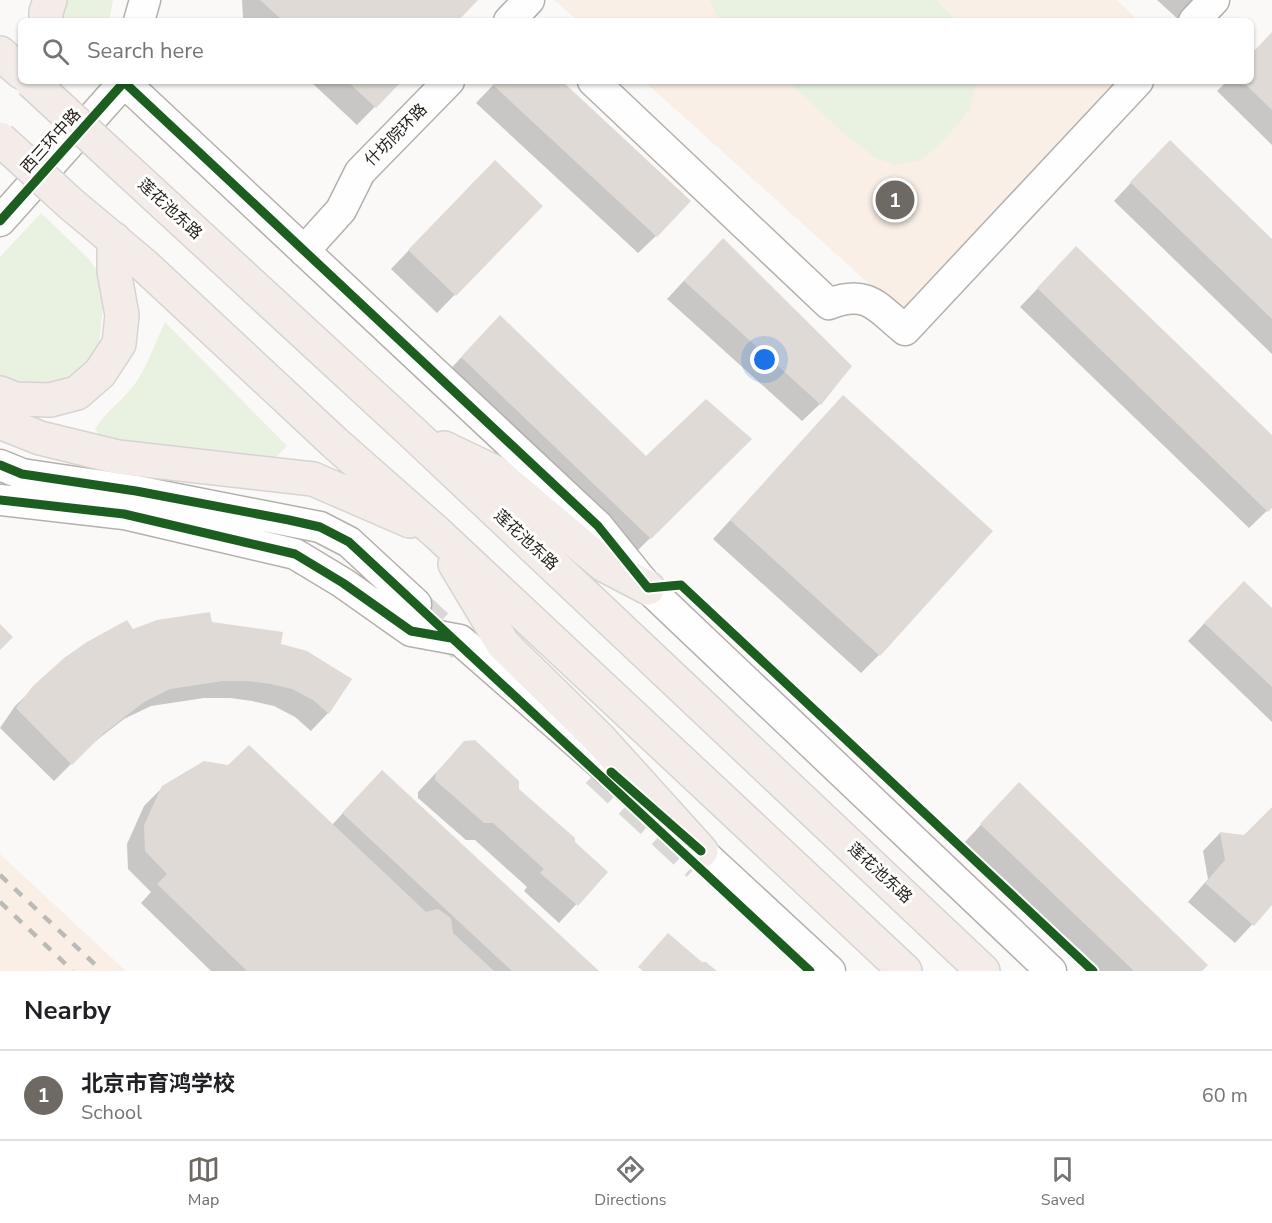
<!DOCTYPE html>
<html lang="en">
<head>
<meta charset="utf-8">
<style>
  :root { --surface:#fff; --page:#f2f2f2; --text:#202124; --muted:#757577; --line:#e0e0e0; --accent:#6e6963 }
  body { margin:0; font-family:"Nunito Sans","Noto Sans SC",sans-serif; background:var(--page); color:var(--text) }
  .you { position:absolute; left:765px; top:360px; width:21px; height:21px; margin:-15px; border:4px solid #fff; border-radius:50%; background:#1a73e8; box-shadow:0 0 0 9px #1a73e833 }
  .badge { display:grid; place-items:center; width:39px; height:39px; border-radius:50%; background:var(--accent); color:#fff; font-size:20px; font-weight:700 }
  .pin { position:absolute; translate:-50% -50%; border:3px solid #fff; box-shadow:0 2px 6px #0006 }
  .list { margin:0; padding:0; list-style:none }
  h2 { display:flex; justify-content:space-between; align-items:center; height:78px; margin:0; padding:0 24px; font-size:26px }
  h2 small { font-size:20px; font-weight:400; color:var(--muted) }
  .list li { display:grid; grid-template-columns:39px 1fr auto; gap:18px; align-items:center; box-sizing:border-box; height:90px; padding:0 24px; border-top:2px solid var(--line) }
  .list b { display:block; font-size:22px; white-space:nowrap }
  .list p { margin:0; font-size:20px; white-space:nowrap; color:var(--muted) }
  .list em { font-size:20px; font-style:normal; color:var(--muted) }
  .icon { flex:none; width:33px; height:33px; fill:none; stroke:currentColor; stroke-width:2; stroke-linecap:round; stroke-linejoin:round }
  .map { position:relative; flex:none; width:1272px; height:971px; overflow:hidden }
  .search { position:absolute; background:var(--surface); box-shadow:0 2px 4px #0004; left:18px; right:18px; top:18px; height:66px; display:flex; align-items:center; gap:15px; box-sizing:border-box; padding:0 21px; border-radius:9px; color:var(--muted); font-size:22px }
  .sheet { height:168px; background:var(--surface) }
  nav { display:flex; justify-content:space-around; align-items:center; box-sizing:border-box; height:84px; border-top:2px solid var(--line); background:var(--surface); font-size:16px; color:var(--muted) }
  nav a { display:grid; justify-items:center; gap:3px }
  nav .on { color:var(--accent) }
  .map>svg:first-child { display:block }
</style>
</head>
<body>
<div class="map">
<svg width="1272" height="971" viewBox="0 0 1272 971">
  <rect width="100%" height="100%" fill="#fbf9f7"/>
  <!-- built -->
  <path fill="#f9efe6" d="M554 0H1117L1139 21H578Z
    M644 81H1125L907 318Z
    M0 854 126 971H0Z"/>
  <!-- green -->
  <path fill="#e9f1e1" d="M60 0H113L109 21H62Z
    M710 0H936L956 21H722L717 16Z
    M788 81H977L969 111 942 142 921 160 896 165 876 158 842 132Z
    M41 213 88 258 99 273 104 298 99 345 81 371 58 387 0 381V257Z
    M165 322 287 446 273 460 102 439 95 429C105 413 118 404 130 390 146 372 154 344 165 322Z"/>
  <!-- shadow -->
  <path fill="#0003" d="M242 0H476L456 21H246L243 18Z
    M1157 0H1206L1180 21Z
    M1272 34V145L1217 91 1227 81H1251V55Z
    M310 81H400L357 125Z
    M497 81H560L656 236 638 253 476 103Z
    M1152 160 1272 241V354L1114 201Z
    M477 179 541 206 437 313 391 269Z
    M705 258 820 404 802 421 667 299Z
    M1059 266 1272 437V506L1249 528 1020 307Z
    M482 335 646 459 750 439 632 556 444 376Z
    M826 415 879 655 861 673 713 539Z
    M1226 600 1272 610V722L1188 641Z
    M211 623 279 645 328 713 311 731 295 717 274 706 252 701 230 698H204L151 706 124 719 102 736 85 750 54 781 0 728 15 706 34 688 132 630Z
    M464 743 606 872 559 923 524 891 527 887 475 840H466L418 798V792Z
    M163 787 332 825 364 790 596 971H211L141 903 151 892 128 869 127 844 144 806Z
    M1002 802 1200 971H1097L964 843Z
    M1272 809V903L1235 943 1188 902 1208 879 1203 851 1220 833 1244 836Z"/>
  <!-- building -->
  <path fill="#dfdad5" d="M260 0H478L458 21H283Z
    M1272 32V110L1242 81H1251V54Z
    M347 81H402L376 108Z
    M496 81H562L691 201 657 237 493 85Z
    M1170 140 1272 239V319L1130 182Z
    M495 160 543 206 456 296 408 250Z
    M723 238 852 366 821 405 684 281Z
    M1076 246 1272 435V508L1268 512 1037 288Z
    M500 315 646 456 706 399 752 439 651 539 461 357Z
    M843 395 993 531 880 656 730 520Z
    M1244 581 1272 608V687L1204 623Z
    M210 612 212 622 283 632 281 644 307 651 352 679 329 714 313 700 292 689 271 684 248 681H223L170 689 144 702 122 719 103 734 72 765 16 708 33 686 64 658 87 642 127 620 133 629 157 620Z
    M0 624 13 637 0 650Z
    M475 740 519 781V789L575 838V842L608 872 578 906 540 873 544 869 493 823H484L435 780 436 773 464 741Z
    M249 745 426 912 438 909 451 918 453 933 494 971H247L157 884 167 874 145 851 144 825 162 786 204 761 228 765Z
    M382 770 599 971H512L342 813Z
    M1019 782 1208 965 1202 971H1134L980 824Z
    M1272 807V905L1254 926 1205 883 1225 860 1220 832 1244 835Z
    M668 933 702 962H706L717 971H643L638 967Z"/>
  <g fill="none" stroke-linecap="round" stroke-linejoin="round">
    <!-- minor-tunnel -->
    <path stroke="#dad8d5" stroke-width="30" stroke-dasharray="30 15" stroke-linecap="butt" d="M416 604 462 647
      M596 772 697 866"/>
    <defs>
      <path id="minor" d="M139 21 145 0
        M509 21 529 0
        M1194 21 1214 0
        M593 81 829 304C868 289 877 307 905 330L1138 81
        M124 82 598 526 648 588 1051 971
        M0 221 125 81
        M304 251 341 210 360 172 449 81
        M0 465 22 474 136 491 320 527 349 542 416 604
        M0 500 124 514 295 554 343 583 411 631 460 640 624 784
        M683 835 830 971"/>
      <path id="highway" d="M46 21V12L50 0
        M0 53 21 72
        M111 155 414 434 983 971
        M71 204 144 265 335 443 436 532 905 971
        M0 393 15 399 50 400 77 393 100 373 119 344 122 315 114 271V239
        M0 422 40 438 118 457 313 479 410 521
        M444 448 494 472 604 565 648 588
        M455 564 503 644 599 738 701 851"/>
    </defs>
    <!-- minor casing -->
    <use href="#minor" stroke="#b5b0ac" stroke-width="33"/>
    <!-- highway casing -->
    <use href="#highway" stroke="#d6d4d1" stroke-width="36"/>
    <!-- minor -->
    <use href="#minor" stroke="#fefefe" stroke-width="30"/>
    <!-- highway -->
    <use href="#highway" stroke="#f3ece9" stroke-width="33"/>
    <!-- rail -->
    <path stroke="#babab9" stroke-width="4.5" stroke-dasharray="10 10" stroke-linecap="butt" d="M0 875 102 971
      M0 902 73 971"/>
    <defs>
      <path id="highway-bridge" d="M31 81 111 155
        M0 139 71 204"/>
    </defs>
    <!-- highway-bridge casing -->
    <use href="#highway-bridge" stroke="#d6d4d1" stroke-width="36" stroke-linecap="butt"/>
    <!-- highway-bridge -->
    <use href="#highway-bridge" stroke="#f3ece9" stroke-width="33"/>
    <defs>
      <path id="cycleway" d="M124 82 598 526 648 588 681 585 1093 971
        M0 221 125 81
        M0 465 22 474 136 491 289 520 320 527 349 542 810 971
        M0 500 124 514 295 554 343 583 411 631 451 638
        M611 772 701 851"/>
    </defs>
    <!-- cycleway casing -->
    <use href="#cycleway" stroke="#fff" stroke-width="13"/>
    <!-- cycleway -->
    <use href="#cycleway" stroke="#1b5e20" stroke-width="9"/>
  </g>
  <g text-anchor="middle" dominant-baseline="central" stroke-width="6" stroke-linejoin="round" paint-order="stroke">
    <!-- street labels -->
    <g font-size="16" fill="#221b14" stroke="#fff">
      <text transform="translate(396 135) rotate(-45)">什坊院环路</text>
      <text transform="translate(51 141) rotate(-48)">西三环中路</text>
      <text transform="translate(170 209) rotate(43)">莲花池东路</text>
      <text transform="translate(526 540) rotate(43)">莲花池东路</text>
      <text transform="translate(880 873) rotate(43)">莲花池东路</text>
    </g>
  </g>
</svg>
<div class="you"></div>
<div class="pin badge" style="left:895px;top:200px">1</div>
<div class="search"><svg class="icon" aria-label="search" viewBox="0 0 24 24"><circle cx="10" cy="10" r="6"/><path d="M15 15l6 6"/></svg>Search here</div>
</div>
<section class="sheet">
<h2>Nearby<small></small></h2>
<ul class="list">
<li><span class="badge">1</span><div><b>北京市育鸿学校</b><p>School</p></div><em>60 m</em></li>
</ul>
</section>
<nav>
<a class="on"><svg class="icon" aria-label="map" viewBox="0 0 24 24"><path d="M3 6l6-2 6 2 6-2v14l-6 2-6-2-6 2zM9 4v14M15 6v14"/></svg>Map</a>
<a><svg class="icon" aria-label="directions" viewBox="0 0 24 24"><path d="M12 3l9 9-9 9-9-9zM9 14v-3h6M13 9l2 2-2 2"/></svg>Directions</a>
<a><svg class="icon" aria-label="saved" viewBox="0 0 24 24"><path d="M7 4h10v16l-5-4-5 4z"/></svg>Saved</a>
</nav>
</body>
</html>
